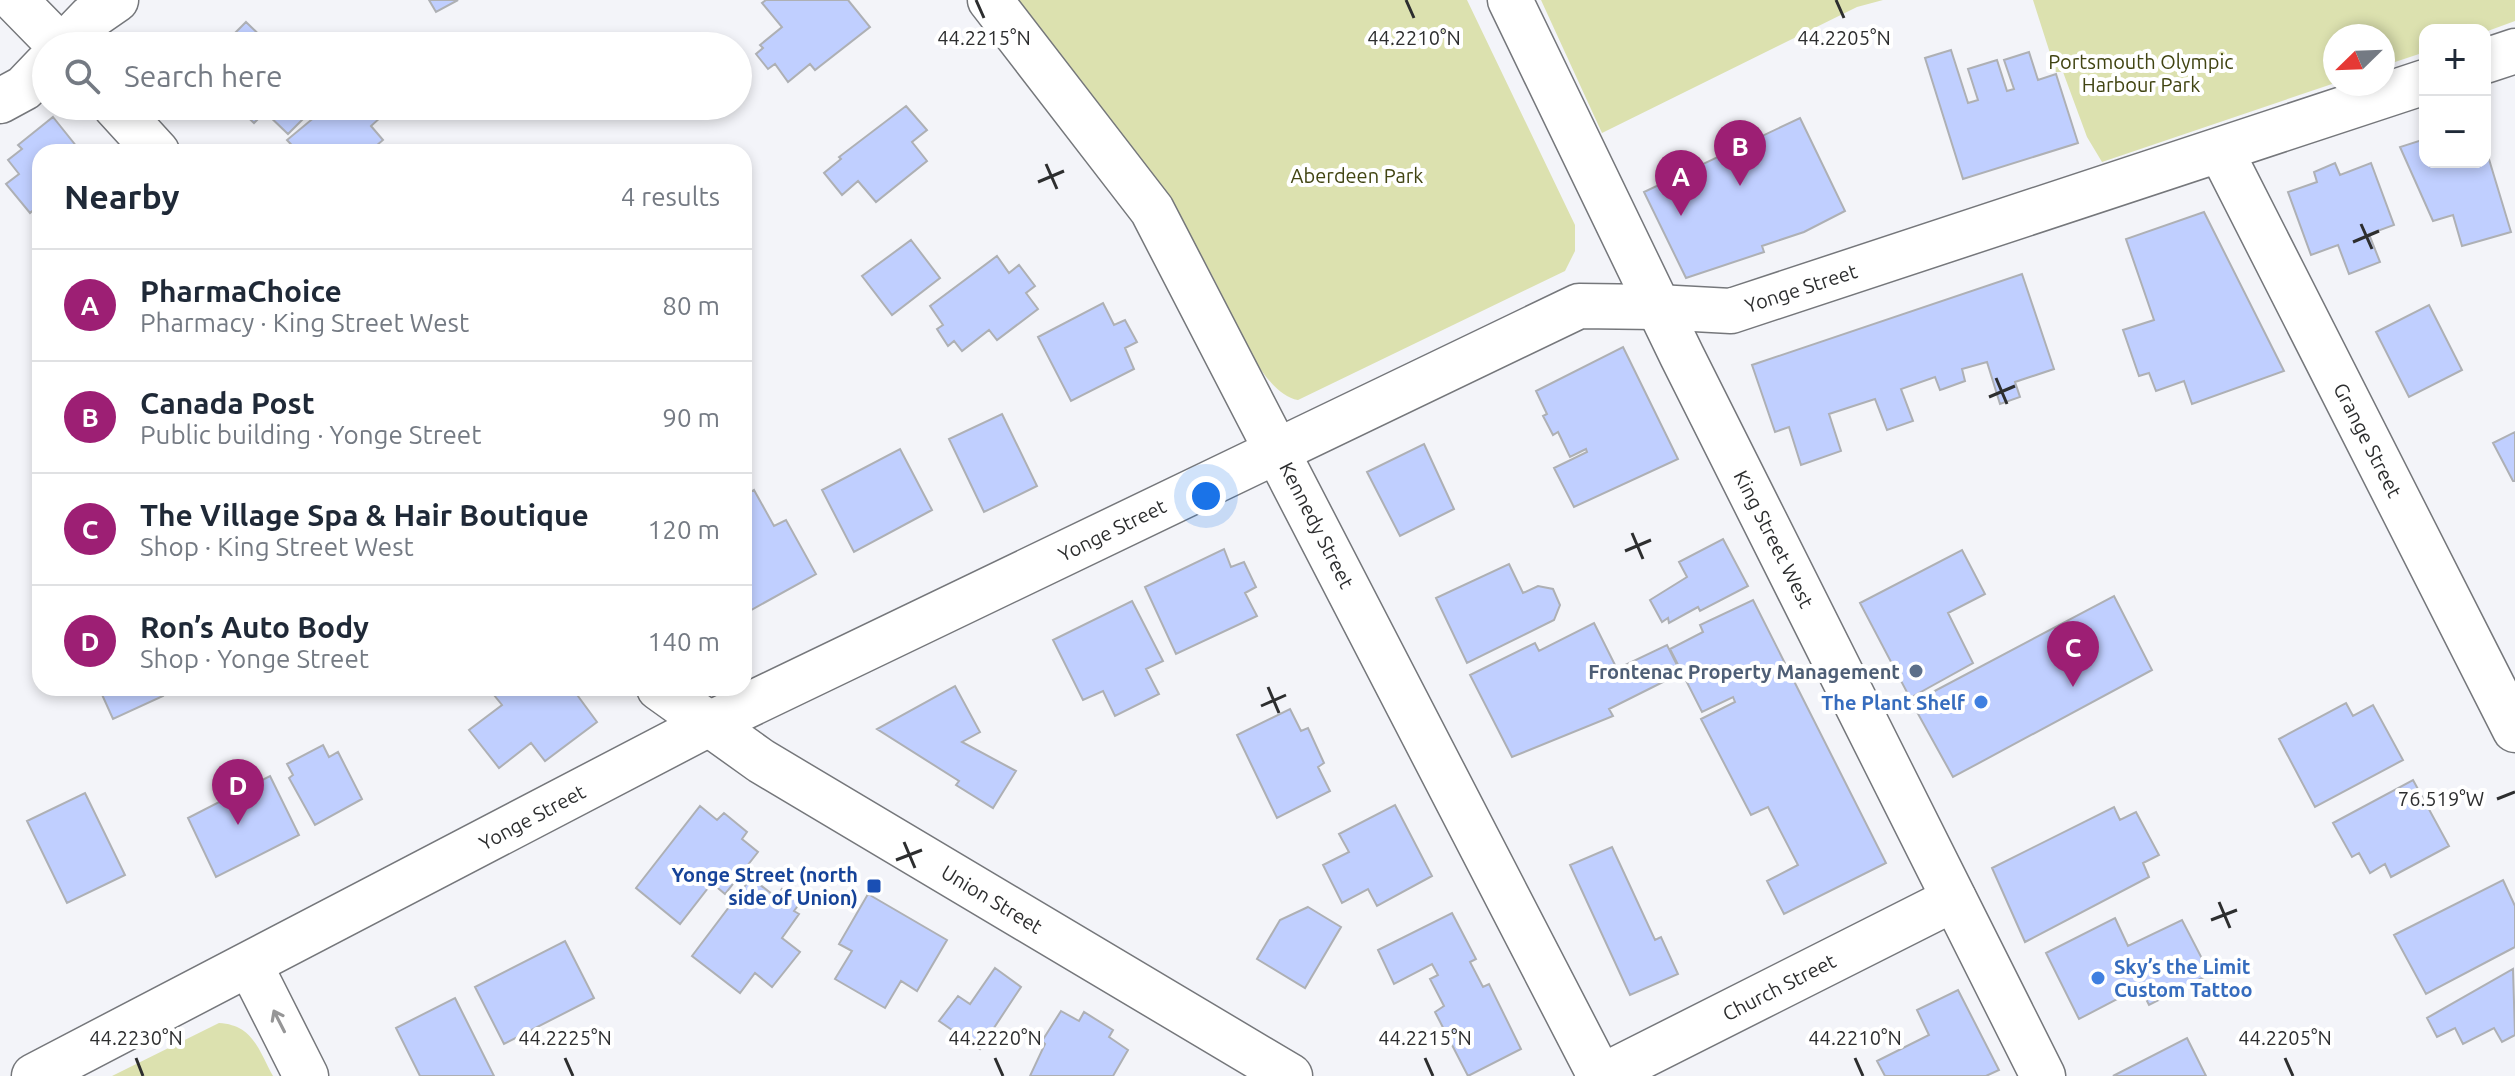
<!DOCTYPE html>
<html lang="en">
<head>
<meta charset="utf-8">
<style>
  :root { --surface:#fff; --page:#f6f6f7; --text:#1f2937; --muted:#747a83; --line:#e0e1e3; --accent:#9d1f74 }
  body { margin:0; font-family:Ubuntu,sans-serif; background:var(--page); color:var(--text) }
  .controls { position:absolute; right:24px; top:24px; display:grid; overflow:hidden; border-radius:16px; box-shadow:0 4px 12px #0003 }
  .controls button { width:72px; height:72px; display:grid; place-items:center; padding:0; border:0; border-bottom:2px solid var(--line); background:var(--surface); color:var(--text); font:40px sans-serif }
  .compass { position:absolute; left:2323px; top:24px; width:72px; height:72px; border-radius:50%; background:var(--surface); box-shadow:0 4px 12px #0003; rotate:247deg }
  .you { position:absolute; left:1206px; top:496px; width:28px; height:28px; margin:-20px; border:6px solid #fff; border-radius:50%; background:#1a73e8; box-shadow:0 0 0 12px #1a73e833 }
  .badge { display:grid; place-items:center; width:52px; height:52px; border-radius:50%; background:var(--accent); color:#fff; font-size:26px; font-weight:700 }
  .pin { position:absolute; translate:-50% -66px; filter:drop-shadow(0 2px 4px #0008) }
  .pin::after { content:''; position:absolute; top:42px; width:28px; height:24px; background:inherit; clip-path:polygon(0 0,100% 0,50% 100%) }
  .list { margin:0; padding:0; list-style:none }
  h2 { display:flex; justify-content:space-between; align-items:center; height:104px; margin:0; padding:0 32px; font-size:34px }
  h2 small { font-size:26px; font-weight:400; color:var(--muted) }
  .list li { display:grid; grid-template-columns:52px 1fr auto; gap:24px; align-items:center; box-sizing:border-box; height:112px; padding:0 32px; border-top:2px solid var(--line) }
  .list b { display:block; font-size:30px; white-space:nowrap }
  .list p { margin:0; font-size:26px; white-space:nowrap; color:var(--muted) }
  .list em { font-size:26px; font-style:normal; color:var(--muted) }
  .icon { flex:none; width:44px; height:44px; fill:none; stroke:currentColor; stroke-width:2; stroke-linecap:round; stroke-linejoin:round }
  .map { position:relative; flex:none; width:2515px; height:1076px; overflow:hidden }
  .search { position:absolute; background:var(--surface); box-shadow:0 4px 12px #0003; left:32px; top:32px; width:720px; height:88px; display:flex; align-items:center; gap:20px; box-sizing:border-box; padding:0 28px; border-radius:44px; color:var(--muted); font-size:30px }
  .panel { position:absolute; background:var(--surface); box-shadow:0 4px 12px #0003; left:32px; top:144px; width:720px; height:552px; border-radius:24px }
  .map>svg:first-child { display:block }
</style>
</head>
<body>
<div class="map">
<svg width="2515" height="1076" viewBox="0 0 2515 1076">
  <rect width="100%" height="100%" fill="#f3f4f9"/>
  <!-- green -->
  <path fill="#dce1af" d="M1018 0H1467L1575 225V251L1565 271 1298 400C1260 393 1231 312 1214 279 1162 179 1087 89 1018 0Z
    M1541 0H1883L1857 7 1602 133Z
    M2033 0H2515V21L2485 32 2425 30V52L2383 66V36H2335V83L2102 162 2087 137 2063 72H2056Z
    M219 1023C253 1025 258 1049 273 1076H112Z"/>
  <!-- building -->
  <path fill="#c0cfff" stroke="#aeb0b4" stroke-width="2" d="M429 0H458L436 12Z
    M766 0H848L870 27 815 70 810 64 788 82 775 64 768 69 756 54 763 48 760 45 782 27 762 3Z
    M246 22 271 46H222Z
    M1951 50 1968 103 1978 100 1968 69 1997 60 2007 91 2014 89 2004 60 2029 52 2038 80 2056 74 2078 143 1963 179 1925 58Z
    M236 106H316L288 134 265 112 254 123Z
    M328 106H372L381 117 371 126 383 140 369 152H298L287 140Z
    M906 106 927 130 912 142 927 161 876 202 858 181 842 195 824 173 841 159 839 157Z
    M53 117 81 152H40V209L38 206 30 213 6 184 19 174 8 160 22 149 18 145Z
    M1800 118 1845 211 1804 232 1762 246 1764 252 1686 278 1644 192Z
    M2425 139V162H2485V146L2511 232 2462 246 2453 215 2433 221 2400 147Z
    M2335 163 2340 175 2371 163 2394 225 2369 234 2380 262 2349 274 2338 245 2311 255 2288 192 2317 182 2314 172Z
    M2204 212 2284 371 2192 404 2184 381 2156 391 2149 373 2139 376 2123 330 2154 320 2126 239Z
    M911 240 940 278 892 315 862 276Z
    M997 256 1009 273 1019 265 1035 286 1026 293 1038 309 997 340 989 330 962 351 954 341 948 346 937 329 943 325 930 306Z
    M2022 274 2054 369 2015 382 2020 397 2000 404 1987 362 1962 369 1965 381 1943 389 1940 390 1935 377 1901 389 1913 421 1887 430 1875 399 1829 414 1841 451 1801 465 1789 427 1775 432 1752 365Z
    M1103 303 1114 325 1125 320 1137 342 1125 348 1134 369 1071 401 1038 337Z
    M2429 305 2462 370 2409 397 2376 332Z
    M1623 347 1678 459 1574 507 1554 468 1587 452 1586 449 1570 457 1558 432 1553 435 1543 416 1547 414 1536 391Z
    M1002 414 1037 486 984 512 949 439Z
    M2515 432V481H2513L2493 443Z
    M1424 444 1454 509 1400 536 1367 472Z
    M900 449 932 510 854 552 822 490Z
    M754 490 774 526 786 520 816 574 744 614V496Z
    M1723 539 1748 586 1700 611 1698 607 1669 623 1668 618 1662 622 1650 600 1687 577 1679 562Z
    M1224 549 1231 567 1244 562 1256 587 1245 593 1257 616 1176 654 1145 587Z
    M1962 550 1985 594 1948 613 1973 663 1910 698 1860 603Z
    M1509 564 1523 593 1538 586 1553 589 1560 605 1554 620 1467 663 1436 598Z
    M2114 596 2152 670 1953 777 1912 703Z
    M1753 600 1886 863 1784 914 1767 881 1798 865 1768 807 1751 815 1701 719 1735 702 1733 697 1702 712 1670 649 1703 632 1700 625Z
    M1132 601 1163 661 1146 669 1159 694 1115 716 1103 691 1083 700 1053 640Z
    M1594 623 1617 669 1667 645 1681 673 1609 709 1613 716 1512 757 1470 675 1535 643 1539 651Z
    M955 686 980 732 962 742 1016 771 993 808 956 785 959 781 877 729Z
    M99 688H160L163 696 113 719Z
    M492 688H572L597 722 545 761 531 743 499 768 469 730 502 705 490 690Z
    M2346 703 2353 716 2373 705 2403 760 2315 807 2279 739Z
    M1290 709 1301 731 1308 728 1324 763 1318 767 1330 791 1277 818 1237 735Z
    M323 745 329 757 338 752 362 799 315 825 289 778 293 775 287 764Z
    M270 776 299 835 216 877 188 818Z
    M2413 780 2449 846 2391 877 2385 864 2370 873 2359 853 2352 857 2333 823Z
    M85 793 125 875 67 903 27 821Z
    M1395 805 1432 876 1377 906 1368 889 1342 903 1323 865 1349 852 1339 834Z
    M700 806 717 820 724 813 747 832 742 839 758 852 725 894 712 883 680 924 636 888Z
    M2114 807 2120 820 2136 812 2159 855 2143 863 2149 877 2025 942 1992 868Z
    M1612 847 1655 940 1661 937 1678 974 1630 995 1570 865Z
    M751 878 776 897 782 889 800 903 794 911 799 914 782 938 800 952 772 987 755 973 740 993 692 956Z
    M2503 880 2515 906V947L2426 994 2394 935Z
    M868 894 947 940 917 991 901 981 885 1008 835 979 852 951 839 944Z
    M1308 907 1341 927 1305 988 1257 959 1280 920Z
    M1452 913 1476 959 1470 962 1483 987 1489 984 1521 1049 1468 1076 1435 1012 1444 1006 1430 979 1438 975 1432 964 1394 984 1378 950Z
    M2115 918 2128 946 2182 920 2210 974 2149 1005 2140 987 2079 1019 2046 953Z
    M565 941 594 998 504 1044 475 987Z
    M995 968 1021 987 980 1049 939 1021 958 996 970 1004Z
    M2513 969 2515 1035 2502 1042 2494 1028 2463 1044 2455 1028 2437 1037 2427 1018Z
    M1958 990 1999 1070 1986 1076H1885L1877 1061 1929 1035 1917 1010Z
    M455 998 494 1076H420L396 1028Z
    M1061 1011 1079 1021 1084 1012 1113 1030 1109 1037 1128 1050 1113 1076H1030L1045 1044 1042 1041Z
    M2187 1038 2206 1076H2113Z"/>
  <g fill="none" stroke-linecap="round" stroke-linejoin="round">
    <defs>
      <path id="minor" d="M990 0 1152 210 1600 1076
        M63 46 90 18 116 0
        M2485 61 2515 51
        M0 101 24 88 46 65
        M2221 151 2515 730
        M1657 307 1731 311 2425 82
        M250 965 306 1076
        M1603 1076 1954 899"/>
      <path id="tertiary" d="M34 1076 709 724 1579 306 1657 307"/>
      <path id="secondary" d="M15 0 60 46
        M1510 0 1682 356 2043 1076
        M115 106 157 152
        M659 688 761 761 1290 1076"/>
    </defs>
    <!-- minor casing -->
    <use href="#minor" stroke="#75777b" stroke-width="47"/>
    <!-- tertiary casing -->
    <use href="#tertiary" stroke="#75777b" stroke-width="47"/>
    <!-- secondary casing -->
    <use href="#secondary" stroke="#75777b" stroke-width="47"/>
    <!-- minor -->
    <use href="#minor" stroke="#fff" stroke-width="44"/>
    <!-- tertiary -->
    <use href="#tertiary" stroke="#fff" stroke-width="44"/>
    <!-- secondary -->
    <use href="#secondary" stroke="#fff" stroke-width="44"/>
  </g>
  <!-- one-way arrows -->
  <defs><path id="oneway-shaft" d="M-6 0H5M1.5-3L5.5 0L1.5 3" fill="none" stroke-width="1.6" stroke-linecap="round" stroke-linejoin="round" transform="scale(2)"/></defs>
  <use stroke="#969697" href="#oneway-shaft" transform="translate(279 1021) rotate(-117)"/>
  <!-- ticks -->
  <path fill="none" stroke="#2d2e2f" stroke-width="3" d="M976 0 984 18M1406 0 1414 18M1836 0 1844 18M1046 164 1057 189M1038 182 1064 171M2361 224 2372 249M2353 242 2379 231M1996 378 2007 404M1989 397 2015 386M1632 533 1643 559M1625 551 1651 540M1268 687 1279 713M1261 706 1286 695M2497 799 2515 792M904 842 915 868M896 860 922 850M2219 902 2230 928M2211 920 2237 910M136 1058 143 1076M565 1058 573 1076M995 1058 1003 1076M1425 1058 1433 1076M1855 1058 1863 1076M2285 1058 2293 1076"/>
  <!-- markers -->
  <circle fill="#5c6f8a" stroke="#fff" stroke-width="3" cx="1916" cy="671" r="8"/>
  <g fill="#3f7fe0" stroke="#fff" stroke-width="3">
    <circle cx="1981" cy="702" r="8"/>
    <circle cx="2098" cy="978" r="8"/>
  </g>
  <rect fill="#1a4fb4" stroke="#fff" stroke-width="3" x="866" y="878" width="16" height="16" rx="4"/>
  <g text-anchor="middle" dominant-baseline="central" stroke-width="8" stroke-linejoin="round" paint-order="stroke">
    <!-- park labels -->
    <g font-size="20" fill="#414412" stroke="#fff">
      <text x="2141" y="61">Portsmouth Olympic<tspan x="2141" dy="23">Harbour Park</tspan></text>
      <text x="1357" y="175">Aberdeen Park</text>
    </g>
    <!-- street labels -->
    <g font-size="20" fill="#2d2e2f" stroke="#fff">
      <text transform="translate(1801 288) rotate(-18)">Yonge Street</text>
      <text transform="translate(2368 440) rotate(63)">Grange Street</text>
      <text transform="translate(1317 525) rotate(63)">Kennedy Street</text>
      <text transform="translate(1112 530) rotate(-26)">Yonge Street</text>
      <text transform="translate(1774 539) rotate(63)">King Street West</text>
      <text transform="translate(532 817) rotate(-28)">Yonge Street</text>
      <text transform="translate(992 899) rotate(31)">Union Street</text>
      <text transform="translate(1779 987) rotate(-27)">Church Street</text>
    </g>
    <!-- service labels -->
    <g font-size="20" font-weight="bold" fill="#4e5e75" stroke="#fff" text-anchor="end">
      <text x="1900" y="671">Frontenac Property Management</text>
    </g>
    <!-- shop labels -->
    <g font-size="20" font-weight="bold" fill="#366cbe" stroke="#fff" text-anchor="end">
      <text x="1965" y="702">The Plant Shelf</text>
      <text x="2114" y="966" text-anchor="start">Sky’s the Limit<tspan x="2114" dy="23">Custom Tattoo</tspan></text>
    </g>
    <!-- transit labels -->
    <g font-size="20" font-weight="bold" fill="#164399" stroke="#fff" text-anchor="end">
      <text x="858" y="874">Yonge Street (north<tspan x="858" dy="23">side of Union)</tspan></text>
    </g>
  </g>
  <g font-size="20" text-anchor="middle" fill="#2d2e2f" stroke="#fff" stroke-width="8" stroke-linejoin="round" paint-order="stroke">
    <text x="984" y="45">44.2215°N</text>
    <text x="1414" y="45">44.2210°N</text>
    <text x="1844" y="45">44.2205°N</text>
    <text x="2441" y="806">76.519°W</text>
    <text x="136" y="1045">44.2230°N</text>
    <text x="565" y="1045">44.2225°N</text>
    <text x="995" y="1045">44.2220°N</text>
    <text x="1425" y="1045">44.2215°N</text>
    <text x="1855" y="1045">44.2210°N</text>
    <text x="2285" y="1045">44.2205°N</text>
  </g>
</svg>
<div class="controls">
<button>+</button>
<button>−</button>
</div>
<svg class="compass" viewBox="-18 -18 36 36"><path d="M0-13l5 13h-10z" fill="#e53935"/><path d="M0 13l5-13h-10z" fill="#747a83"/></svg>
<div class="you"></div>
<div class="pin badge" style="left:1681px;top:216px">A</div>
<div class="pin badge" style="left:1740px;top:186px">B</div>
<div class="pin badge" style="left:2073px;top:687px">C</div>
<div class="pin badge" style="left:238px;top:825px">D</div>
<div class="search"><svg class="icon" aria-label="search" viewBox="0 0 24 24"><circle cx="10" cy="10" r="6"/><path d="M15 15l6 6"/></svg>Search here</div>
<section class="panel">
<h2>Nearby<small>4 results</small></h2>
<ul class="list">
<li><span class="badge">A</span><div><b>PharmaChoice</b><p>Pharmacy · King Street West</p></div><em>80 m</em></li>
<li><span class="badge">B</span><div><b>Canada Post</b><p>Public building · Yonge Street</p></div><em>90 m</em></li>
<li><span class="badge">C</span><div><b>The Village Spa &amp; Hair Boutique</b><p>Shop · King Street West</p></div><em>120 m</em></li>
<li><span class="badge">D</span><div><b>Ron’s Auto Body</b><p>Shop · Yonge Street</p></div><em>140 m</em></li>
</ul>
</section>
</div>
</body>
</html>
